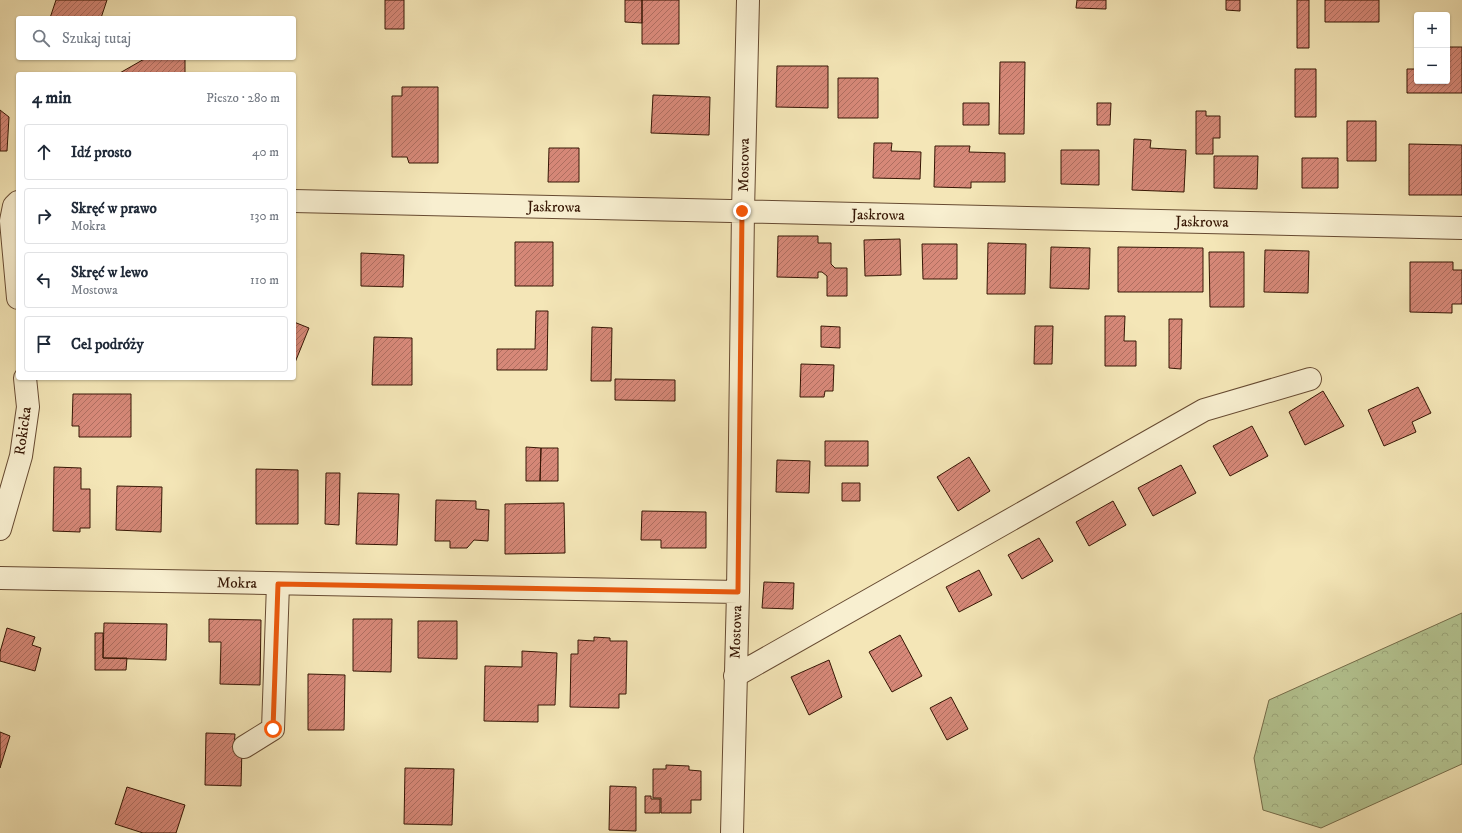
<!DOCTYPE html>
<html lang="pl">
<head>
<meta charset="utf-8">
<style>
  :root { --surface:#fff; --page:#f6f6f7; --text:#1f2937; --muted:#747a83; --line:#e0e1e3 }
  body { margin:0; font-family:"IM FELL DW Pica",serif; background:var(--page); color:var(--text) }
  .controls { position:absolute; right:12px; top:12px; display:grid; overflow:hidden; border-radius:4px; box-shadow:0 1px 3px #0004 }
  .controls button { width:36px; height:36px; display:grid; place-items:center; padding:0; border:0; border-bottom:1px solid var(--line); background:var(--surface); color:var(--text); font:20px sans-serif }
  .stop { position:absolute; width:12px; height:12px; margin:-9px; border:3px solid #ea580c; border-radius:50%; background:#fff }
  .stop.end { background:#ea580c; border-color:#fff; box-shadow:0 1px 4px #0008 }
  .list { margin:0; padding:0; list-style:none }
  h2 { display:flex; justify-content:space-between; align-items:center; height:52px; margin:0; padding:0 16px; font-size:17px }
  h2 small { font-size:13px; font-weight:400; color:var(--muted) }
  .list li { display:grid; grid-template-columns:26px 1fr auto; gap:12px; align-items:center; box-sizing:border-box; height:56px; margin:0 8px 8px; padding:0 8px; border:1px solid var(--line); border-radius:4px }
  .list b { display:block; font-size:15px; white-space:nowrap }
  .list p { margin:0; font-size:13px; white-space:nowrap; color:var(--muted) }
  .list em { font-size:13px; font-style:normal; color:var(--muted) }
  .icon { flex:none; width:22px; height:22px; fill:none; stroke:currentColor; stroke-width:2; stroke-linecap:round; stroke-linejoin:round }
  .map { position:relative; flex:none; width:1462px; height:833px; overflow:hidden }
  .search { position:absolute; background:var(--surface); box-shadow:0 1px 3px #0004; left:16px; top:16px; width:280px; height:44px; display:flex; align-items:center; gap:10px; box-sizing:border-box; padding:0 14px; border-radius:4px; color:var(--muted); font-size:15px }
  .panel { position:absolute; background:var(--surface); box-shadow:0 1px 3px #0004; left:16px; top:72px; width:280px; height:308px; border-radius:4px }
  .map>svg:first-child { display:block }
</style>
</head>
<body>
<div class="map">
<svg width="1462" height="833" viewBox="0 0 1462 833">
  <defs>
    <pattern id="forest-crowns" width="20" height="18" patternUnits="userSpaceOnUse"><rect width="20" height="18" fill="#b5c693"/><path d="M2 6a3 3 0 1 1 6 0M12 15a3 3 0 1 1 6 0" fill="none" stroke="#9ca97d"/></pattern>
    <pattern id="building-hatch" width="6" height="6" patternUnits="userSpaceOnUse"><rect width="6" height="6" fill="#d68878"/><path d="M-1 1l2-2M0 6l6-6M5 7l2-2" fill="none" stroke="#ae6e60"/></pattern>
  </defs>
  <rect width="100%" height="100%" fill="#f4e6b7"/>
  <filter id="stains"><feTurbulence type="fractalNoise" baseFrequency=".005" numOctaves="4"/><feColorMatrix values="0 0 0 0 .2 0 0 0 0 .09 0 0 0 0 .02 0 0 0 .5 -.17"/></filter>
  <radialGradient id="worn" r=".72"><stop offset=".6" stop-color="#630" stop-opacity="0"/><stop offset="1" stop-color="#630" stop-opacity=".3"/></radialGradient>
  <!-- forest -->
  <path fill="url(#forest-crowns)" stroke="#766e4c" d="M1462 613V764L1321 828 1263 810 1254 758 1269 700Z"/>
  <!-- building -->
  <path fill="url(#building-hatch)" stroke="#361604" d="M56 0H107L101 18H50Z
    M385 0H404V29H385Z
    M625 0H642V23L625 22Z
    M642 0H679V44H642Z
    M1077 0H1106V9L1076 8Z
    M1226 0H1240V11L1226 10Z
    M1297 0H1309V48H1297Z
    M1325 0H1379V22H1325Z
    M1447 47H1462V93H1407V69H1417V81H1447Z
    M146 58H185V74H118Z
    M1000 62H1025L1024 134H999Z
    M777 66H828V108L776 107Z
    M1295 69H1316V117H1295Z
    M838 78H878V118H838Z
    M402 87H438V163H409L407 157H392V96H402Z
    M653 95 710 97 709 135 651 133Z
    M963 103H989V125H963Z
    M1097 103H1111L1110 125H1097Z
    M0 110 9 117 7 151H0Z
    M1196 111H1206V116H1220V138H1213V154H1196Z
    M1347 121H1376V161H1347Z
    M1134 139 1151 140 1150 148 1186 150 1184 192 1132 190Z
    M874 143H892L891 151 921 152 920 179 873 178Z
    M1409 144 1462 145V195H1409Z
    M935 146H970L969 152 1005 153V182H971V188L934 187Z
    M549 148H579V182H548Z
    M1061 150H1099V185L1061 184Z
    M1214 156H1258L1257 189 1214 188Z
    M1302 158H1338V188H1302Z
    M778 236H818V243H831V264L835 268H847V296H827V276L822 272H818V278L777 277Z
    M900 239 901 275 865 276 864 240Z
    M515 242H553V286H515Z
    M988 243 1026 244 1025 294H987Z
    M922 244H957V279H923Z
    M1051 247 1090 248 1089 289 1050 288Z
    M1118 247 1203 248V292H1118Z
    M1265 250 1309 251 1308 293 1264 292Z
    M1209 252H1244V307H1210Z
    M361 253 404 255 403 287 361 286Z
    M1410 262H1453V270H1462V304H1452V313L1410 312Z
    M536 311H548L547 370H497V349H535Z
    M1105 316H1125L1124 341H1136V366H1105Z
    M1169 319H1182L1181 369 1169 368Z
    M294 322 309 328 294 365Z
    M821 326 840 327V348L821 347Z
    M1035 326H1053L1052 364H1034Z
    M592 327 612 328 611 381H591Z
    M374 337 412 338V385H372Z
    M801 364 834 365 833 391H825L824 397H800Z
    M615 379 675 380V401L615 400Z
    M1418 387 1431 413 1412 422 1416 432 1384 446 1368 410Z
    M1323 391 1344 426 1305 445 1289 412Z
    M73 394H131V437H79V426H72Z
    M1252 426 1268 456 1230 476 1213 446Z
    M825 441H868V466H825Z
    M526 447 541 448 540 481H526Z
    M541 448H558V481H540Z
    M969 457 990 491 958 511 937 477Z
    M777 460 810 461 809 493 776 492Z
    M1181 465 1196 493 1153 516 1138 488Z
    M54 467 81 468V489H90V528H80V532L53 531Z
    M256 469 298 470V524H256Z
    M326 473H340L339 525 325 524Z
    M842 483H860V501H842Z
    M117 486 162 487 161 532 116 530Z
    M358 493 399 494 397 545 356 544Z
    M436 500 476 501V509L489 510 488 541 474 540 467 548H450V541H435Z
    M1113 501 1126 525 1089 546 1076 522Z
    M564 503 565 553 505 554V504Z
    M642 511 706 512V548H661V540H641Z
    M1039 538 1053 561 1022 579 1008 555Z
    M979 570 992 595 959 612 946 587Z
    M764 582 794 583 793 609 762 608Z
    M209 619 261 620 260 685 220 684 221 642H209Z
    M353 619H392L391 672 353 671Z
    M418 621H457V659L418 658Z
    M104 623 167 624 166 660 103 658Z
    M7 628 35 637 32 645 41 648 35 671 0 661V652Z
    M95 633H103V658H127L126 670H95Z
    M900 635 922 676 892 692 869 652Z
    M594 637 610 638V641H627L626 694H619V708L570 707 571 654H578V640L594 641Z
    M522 651 557 653 555 705H538V722L484 721 485 666 522 667Z
    M829 660 842 697 809 715 791 677Z
    M308 674 345 675 344 730H308Z
    M951 697 968 729 947 740 930 708Z
    M0 732 10 736 0 768Z
    M206 733 235 734 234 747H242L241 786 205 785Z
    M666 765 689 766V770L701 771V800H691V813H661V798H653V769H666Z
    M405 768 454 769 452 825 404 824Z
    M610 786 636 787V831L609 830Z
    M127 787 185 805 176 833H143L115 824Z
    M645 796H651V799H660V813H645Z"/>
  <g fill="none" stroke-linecap="round" stroke-linejoin="round">
    <defs>
      <path id="minor" d="M294 201 1462 228
        M18 202 14 206 11 221 18 298
        M0 529 21 456 28 407 25 378
        M0 578 738 592
        M735 676 1204 410 1310 379
        M244 747 273 729 278 584
        M732 833 738 592 743 211 748 0"/>
    </defs>
    <!-- minor casing -->
    <use href="#minor" stroke="#664a31" stroke-width="24"/>
    <!-- minor -->
    <use href="#minor" stroke="#f8efd0" stroke-width="22"/>
  </g>
  <g fill="none" stroke-linecap="round" stroke-linejoin="round">
    <!-- route -->
    <path stroke="#ea580c" stroke-width="5" d="M273 729 278 584 738 592 742 211"/>
  </g>
  <g text-anchor="middle" dominant-baseline="central" stroke-width="3.5" stroke-linejoin="round" paint-order="stroke">
    <!-- street labels -->
    <g font-size="15" fill="#361604" stroke="#f8efd0">
      <text transform="translate(744 165) rotate(-89)">Mostowa</text>
      <text transform="translate(554 207) rotate(1)">Jaskrowa</text>
      <text transform="translate(878 215) rotate(1)">Jaskrowa</text>
      <text transform="translate(1202 222) rotate(1)">Jaskrowa</text>
      <text transform="translate(23 431) rotate(-82)">Rokicka</text>
      <text transform="translate(237 583) rotate(1)">Mokra</text>
      <text transform="translate(736 632) rotate(-88)">Mostowa</text>
    </g>
  </g>
  <rect width="100%" height="100%" filter="url(#stains)"/>
  <rect width="100%" height="100%" fill="url(#worn)"/>
</svg>
<div class="controls">
<button>+</button>
<button>−</button>
</div>
<div class="stop" style="left:273px;top:729px"></div>
<div class="stop end" style="left:742px;top:211px"></div>
<div class="search"><svg class="icon" aria-label="search" viewBox="0 0 24 24"><circle cx="10" cy="10" r="6"/><path d="M15 15l6 6"/></svg>Szukaj tutaj</div>
<section class="panel">
<h2>4 min<small>Pieszo · 280 m</small></h2>
<ul class="list">
<li><svg class="icon" aria-label="ahead" viewBox="0 0 24 24"><path d="M12 20V5M6 11l6-6 6 6"/></svg><div><b>Idź prosto</b></div><em>40 m</em></li>
<li><svg class="icon" aria-label="right" viewBox="0 0 24 24"><path d="M7 20v-9h11M14 6l5 5-5 5"/></svg><div><b>Skręć w prawo</b><p>Mokra</p></div><em>130 m</em></li>
<li><svg class="icon" aria-label="left" viewBox="0 0 24 24"><path d="M17 20v-9H6M10 6l-5 5 5 5"/></svg><div><b>Skręć w lewo</b><p>Mostowa</p></div><em>110 m</em></li>
<li><svg class="icon" aria-label="arrive" viewBox="0 0 24 24"><path d="M6 21V4h12l-3 4 3 4H6"/></svg><div><b>Cel podróży</b></div></li>
</ul>
</section>
</div>
</body>
</html>
